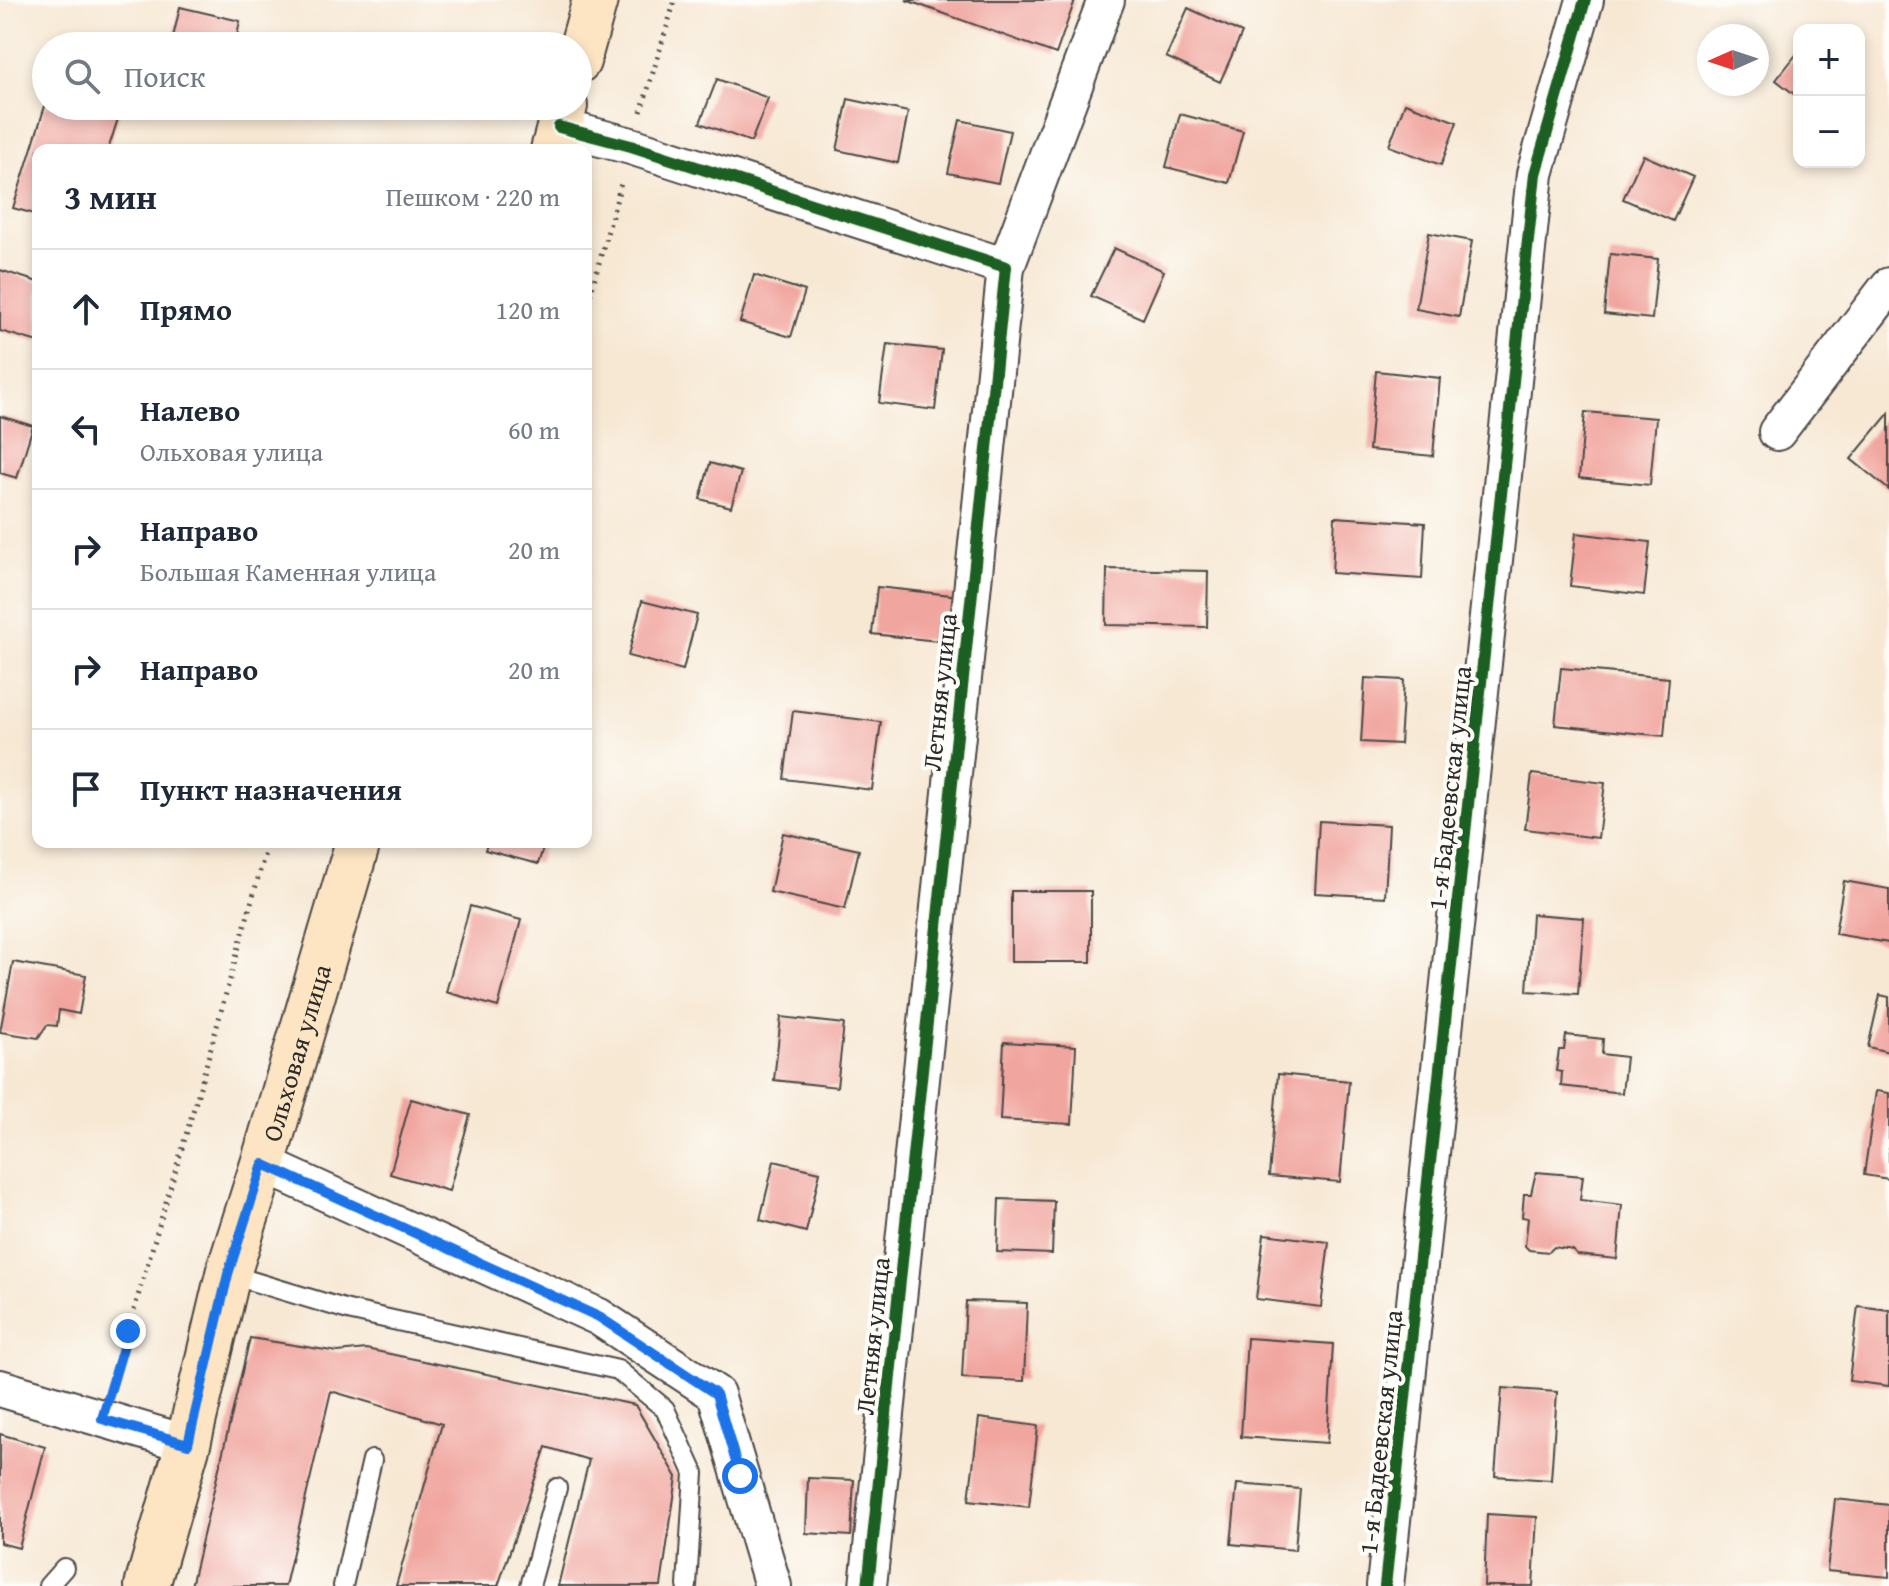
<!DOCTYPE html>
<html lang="ru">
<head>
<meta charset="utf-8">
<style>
  :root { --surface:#fff; --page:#f2f2f3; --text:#1f2937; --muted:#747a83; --line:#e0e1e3 }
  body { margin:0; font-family:"Gentium Book Plus",serif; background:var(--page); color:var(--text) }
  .controls { position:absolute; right:24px; top:24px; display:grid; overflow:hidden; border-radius:16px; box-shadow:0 4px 12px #0003 }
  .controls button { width:72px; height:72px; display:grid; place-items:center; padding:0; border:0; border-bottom:2px solid var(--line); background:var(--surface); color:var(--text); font:40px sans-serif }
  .compass { position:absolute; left:1697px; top:24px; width:72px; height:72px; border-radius:50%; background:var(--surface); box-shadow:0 4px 12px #0003; rotate:267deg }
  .stop { position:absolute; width:24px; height:24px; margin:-18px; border:6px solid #1a73e8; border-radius:50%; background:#fff }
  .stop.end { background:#1a73e8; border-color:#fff; box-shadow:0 2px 8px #0008 }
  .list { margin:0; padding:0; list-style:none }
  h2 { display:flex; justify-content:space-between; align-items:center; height:104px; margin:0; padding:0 32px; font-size:34px }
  h2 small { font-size:26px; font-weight:400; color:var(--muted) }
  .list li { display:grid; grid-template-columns:52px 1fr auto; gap:24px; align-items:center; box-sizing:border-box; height:120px; padding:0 32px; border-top:2px solid var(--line) }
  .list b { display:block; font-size:30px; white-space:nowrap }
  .list p { margin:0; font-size:26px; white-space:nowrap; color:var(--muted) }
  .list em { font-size:26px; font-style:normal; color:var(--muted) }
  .icon { flex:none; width:44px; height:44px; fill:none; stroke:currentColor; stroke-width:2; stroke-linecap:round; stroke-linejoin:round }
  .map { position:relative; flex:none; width:1889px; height:1586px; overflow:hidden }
  .search { position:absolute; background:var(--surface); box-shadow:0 4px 12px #0003; left:32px; top:32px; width:560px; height:88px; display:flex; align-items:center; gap:20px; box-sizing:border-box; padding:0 28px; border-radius:44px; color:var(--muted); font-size:30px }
  .panel { position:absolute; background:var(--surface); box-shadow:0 4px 12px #0003; left:32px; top:144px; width:560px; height:704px; border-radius:16px }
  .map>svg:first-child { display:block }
</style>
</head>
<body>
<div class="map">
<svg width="1889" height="1586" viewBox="0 0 1889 1586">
  <rect width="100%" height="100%" fill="#fdfcf7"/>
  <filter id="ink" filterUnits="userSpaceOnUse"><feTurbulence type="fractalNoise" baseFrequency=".0125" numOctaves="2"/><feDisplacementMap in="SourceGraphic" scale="16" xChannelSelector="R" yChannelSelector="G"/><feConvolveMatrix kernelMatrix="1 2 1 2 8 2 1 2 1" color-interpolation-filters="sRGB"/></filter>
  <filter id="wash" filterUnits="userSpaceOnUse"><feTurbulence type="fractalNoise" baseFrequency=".006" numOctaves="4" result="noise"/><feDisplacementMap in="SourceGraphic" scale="32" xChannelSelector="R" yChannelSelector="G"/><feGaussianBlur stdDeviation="1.8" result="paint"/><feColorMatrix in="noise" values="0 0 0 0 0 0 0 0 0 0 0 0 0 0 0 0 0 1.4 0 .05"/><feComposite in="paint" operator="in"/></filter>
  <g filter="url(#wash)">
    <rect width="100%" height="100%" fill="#f7e8d4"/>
    <g id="blocks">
      <!-- building -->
      <path fill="#f1a59f" d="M906 0H1075L1056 54Z
        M180 7 240 21 235 46H171Z
        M1188 8 1242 33 1220 82 1166 57Z
        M1799 51V98L1776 80Z
        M717 79 768 98 751 142 700 123Z
        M848 99 908 112 898 163 837 150Z
        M1405 103 1457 122 1441 165 1389 146Z
        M45 106H122L108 150H38V215L13 208Z
        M1180 114 1243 131 1229 183 1166 167Z
        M960 120 1010 131 998 183 948 173Z
        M1643 155 1693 177 1673 221 1623 199Z
        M1429 233 1472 241 1459 317 1416 309Z
        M1114 248 1164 271 1143 319 1091 296Z
        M1610 254 1658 259 1652 319 1604 314Z
        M0 270 38 282V342L0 331Z
        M754 275 805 291 791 337 740 322Z
        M887 344 942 350 935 410 879 403Z
        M1376 371 1440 378 1433 456 1369 450Z
        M1585 412 1656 418 1650 485 1579 478Z
        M1889 413V490L1851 459Z
        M0 416 33 426 17 478 0 473Z
        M710 463 741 472 731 507 700 499Z
        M1335 517 1425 523 1422 579 1332 573Z
        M1576 533 1650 542 1644 595 1570 586Z
        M1107 569 1208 571 1207 627 1106 625Z
        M877 587 960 596 956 643 872 634Z
        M642 601 697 615 683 670 628 656Z
        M1561 668 1669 678 1664 736 1555 725Z
        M1365 678 1404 680 1400 744 1361 742Z
        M793 711 881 722 872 790 784 779Z
        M1532 774 1605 783 1598 838 1525 829Z
        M1319 821 1389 825 1385 897 1315 893Z
        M783 833 859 850 845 909 770 892Z
        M488 842H545L538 864 485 850Z
        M1844 881 1889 889V943L1835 934Z
        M1011 891H1091V962H1011Z
        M470 906 521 920 498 1007 446 992Z
        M1532 914 1584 918 1578 994 1527 991Z
        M13 962 86 975 79 1014 59 1010 57 1026 47 1025 38 1038 0 1032Z
        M1880 995 1889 997V1052L1868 1047Z
        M781 1017 844 1024 837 1087 774 1080Z
        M1566 1035 1603 1039 1602 1054 1626 1057 1622 1093 1561 1086 1562 1072 1556 1071 1559 1050H1564Z
        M1004 1042 1076 1046 1072 1124 1000 1120Z
        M1278 1074 1349 1081 1340 1182 1269 1176Z
        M1876 1091 1889 1093V1179L1864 1175Z
        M411 1099 470 1115 449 1191 390 1174Z
        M774 1161 820 1172 806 1232 760 1220Z
        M1536 1172 1583 1176 1580 1200 1622 1205 1617 1259 1577 1255 1573 1250 1554 1247 1549 1252 1529 1250 1525 1246 1528 1218 1522 1217 1524 1194H1531Z
        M999 1199 1054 1201 1052 1254 997 1252Z
        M1264 1234 1329 1242 1321 1307 1256 1299Z
        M966 1301 1027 1303 1024 1381 962 1378Z
        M1858 1306 1889 1310V1386L1849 1381Z
        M250 1338 338 1352 366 1349 635 1405 677 1477 661 1586H558L589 1460 546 1447 498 1586H396L442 1424 331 1391 285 1586H191Z
        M1247 1338 1333 1344 1327 1443 1241 1437Z
        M1502 1388 1557 1392 1551 1480 1495 1476Z
        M979 1418 1038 1426 1029 1507 969 1500Z
        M0 1434 45 1447 19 1548 0 1543Z
        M808 1478 854 1480 851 1536 806 1533Z
        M1237 1484 1300 1489 1295 1550 1231 1544Z
        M1835 1499 1889 1505V1577L1827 1571Z
        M1487 1514 1537 1517 1533 1586H1484Z"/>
    </g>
  </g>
  <g filter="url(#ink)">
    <use href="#blocks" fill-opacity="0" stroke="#4a4744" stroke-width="2"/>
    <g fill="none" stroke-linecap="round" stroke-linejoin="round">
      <defs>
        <path id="service" d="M228 1274 348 1310 618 1370 665 1409 694 1473 687 1586
          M48 1586 64 1568
          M343 1586 372 1460
          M530 1586 557 1488"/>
        <path id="minor" d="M559 127 631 146 1006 267 868 1586
          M1006 267 1106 0
          M1777 432 1889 286
          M263 1164 599 1317 716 1394 773 1586
          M0 1388 188 1444
          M1385 1586 1535 174 1585 0"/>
        <g id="secondary">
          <path d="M578 61 595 0"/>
          <path d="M553 150 565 106"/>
          <path id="s1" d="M147 1586 188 1444 228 1274 263 1164 358 842"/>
        </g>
      </defs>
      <!-- service casing -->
      <use href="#service" stroke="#4a4744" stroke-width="22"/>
      <!-- minor casing -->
      <use href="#minor" stroke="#4a4744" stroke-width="40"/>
      <!-- secondary casing -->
      <use href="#secondary" stroke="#4a4744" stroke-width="48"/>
      <!-- path -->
      <path stroke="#4a4744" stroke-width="5" stroke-dasharray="2 6" stroke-linecap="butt" d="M641 112 675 0
        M586 310 622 180
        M111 1387 197 1098 268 842"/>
      <!-- service -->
      <use href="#service" stroke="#fff" stroke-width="18"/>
      <!-- minor -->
      <use href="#minor" stroke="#fff" stroke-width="36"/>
      <!-- secondary -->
      <use href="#secondary" stroke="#fde5c4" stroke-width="44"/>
      <defs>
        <path id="cycleway" d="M559 127 631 146 1006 267 868 1586
          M1385 1586 1535 174 1585 0"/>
      </defs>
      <!-- cycleway casing -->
      <use href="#cycleway" stroke="#fdfcf7" stroke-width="17"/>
      <!-- cycleway -->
      <use href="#cycleway" stroke="#1b5e20" stroke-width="12"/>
    </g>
  </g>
  <g fill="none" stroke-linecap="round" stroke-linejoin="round" filter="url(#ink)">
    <!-- route -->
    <path stroke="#1a73e8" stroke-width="10" d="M128 1331 102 1419 188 1444 228 1274 263 1164 599 1317 716 1394 740 1476"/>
  </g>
  <g text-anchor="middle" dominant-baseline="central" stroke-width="8" stroke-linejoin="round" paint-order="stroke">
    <!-- street labels -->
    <g font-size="26" fill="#2b2b2b" stroke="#fdfcf7">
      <text transform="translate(939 692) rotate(-84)">Летняя улица</text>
      <text transform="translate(1449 788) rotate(-84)">1-я Бадеевская улица</text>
      <text stroke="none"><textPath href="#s1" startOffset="554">Ольховая улица</textPath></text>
      <text transform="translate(872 1336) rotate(-84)">Летняя улица</text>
      <text transform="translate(1380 1432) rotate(-84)">1-я Бадеевская улица</text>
    </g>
  </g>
</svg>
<div class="controls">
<button>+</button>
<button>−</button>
</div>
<svg class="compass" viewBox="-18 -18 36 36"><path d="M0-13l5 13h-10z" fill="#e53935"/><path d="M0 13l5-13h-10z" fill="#747a83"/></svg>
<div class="stop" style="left:740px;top:1476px"></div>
<div class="stop end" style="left:128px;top:1331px"></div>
<div class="search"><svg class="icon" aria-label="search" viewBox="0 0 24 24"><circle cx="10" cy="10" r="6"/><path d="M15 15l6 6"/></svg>Поиск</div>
<section class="panel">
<h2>3 мин<small>Пешком · 220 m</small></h2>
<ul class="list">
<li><svg class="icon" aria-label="ahead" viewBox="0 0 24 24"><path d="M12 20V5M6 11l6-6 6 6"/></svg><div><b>Прямо</b></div><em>120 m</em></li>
<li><svg class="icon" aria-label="left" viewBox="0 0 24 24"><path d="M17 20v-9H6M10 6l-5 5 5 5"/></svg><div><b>Налево</b><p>Ольховая улица</p></div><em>60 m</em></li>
<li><svg class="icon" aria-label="right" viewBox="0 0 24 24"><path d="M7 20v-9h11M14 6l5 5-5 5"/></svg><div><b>Направо</b><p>Большая Каменная улица</p></div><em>20 m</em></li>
<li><svg class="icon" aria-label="right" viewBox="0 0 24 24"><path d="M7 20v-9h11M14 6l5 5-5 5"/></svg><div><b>Направо</b></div><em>20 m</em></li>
<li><svg class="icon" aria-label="arrive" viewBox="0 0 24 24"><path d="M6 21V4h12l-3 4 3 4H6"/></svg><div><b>Пункт назначения</b></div></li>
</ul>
</section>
</div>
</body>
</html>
